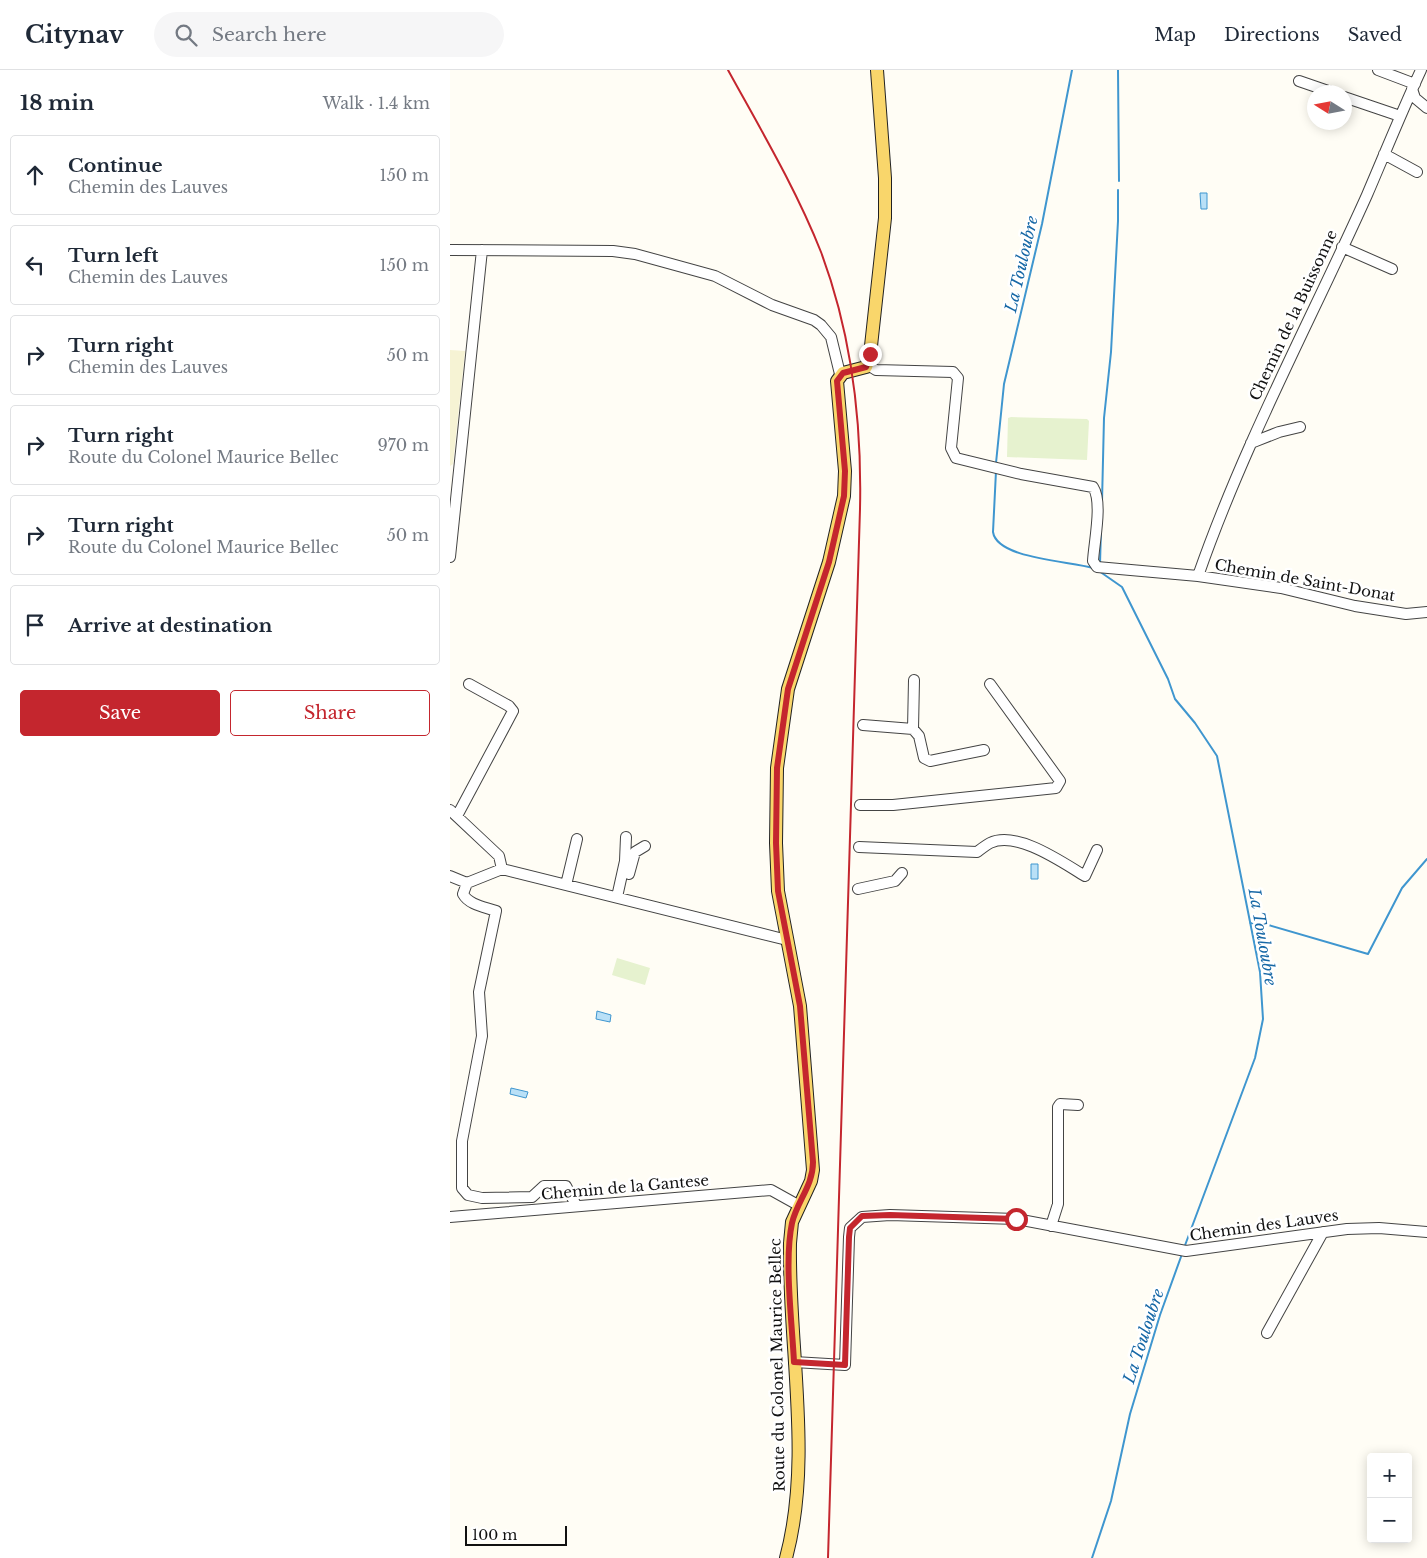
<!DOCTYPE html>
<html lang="en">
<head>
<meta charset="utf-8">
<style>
  :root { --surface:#fff; --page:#f6f6f7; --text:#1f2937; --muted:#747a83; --line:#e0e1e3; --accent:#c4262e }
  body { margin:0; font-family:"Libre Baskerville",serif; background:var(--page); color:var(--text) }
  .controls { position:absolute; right:15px; bottom:15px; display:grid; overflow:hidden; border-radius:5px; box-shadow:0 2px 12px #0003 }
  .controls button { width:45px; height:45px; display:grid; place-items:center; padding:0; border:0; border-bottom:1px solid var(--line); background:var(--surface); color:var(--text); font:25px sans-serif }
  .compass { position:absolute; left:857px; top:15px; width:45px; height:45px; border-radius:50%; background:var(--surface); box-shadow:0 2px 12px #0003; rotate:281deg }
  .scale { position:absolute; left:15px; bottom:12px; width:102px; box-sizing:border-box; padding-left:5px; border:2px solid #111; border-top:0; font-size:14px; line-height:18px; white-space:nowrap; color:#111; -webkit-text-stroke:4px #fff; paint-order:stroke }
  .stop { position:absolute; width:15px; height:15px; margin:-11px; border:4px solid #c4262e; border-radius:50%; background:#fff }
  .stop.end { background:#c4262e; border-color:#fff; box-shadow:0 1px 5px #0008 }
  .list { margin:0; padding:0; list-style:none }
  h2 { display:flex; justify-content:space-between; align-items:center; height:65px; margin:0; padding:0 20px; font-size:21px }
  h2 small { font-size:16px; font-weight:400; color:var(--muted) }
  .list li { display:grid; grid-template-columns:32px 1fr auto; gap:15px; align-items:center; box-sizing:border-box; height:80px; margin:0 10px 10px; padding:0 10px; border:1px solid var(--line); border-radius:5px }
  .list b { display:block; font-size:19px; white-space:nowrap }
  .list p { margin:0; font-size:16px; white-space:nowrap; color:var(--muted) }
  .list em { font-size:16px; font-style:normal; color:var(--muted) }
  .actions { display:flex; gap:10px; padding:15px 20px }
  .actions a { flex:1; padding:11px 0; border:1px solid var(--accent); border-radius:5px; text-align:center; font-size:18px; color:var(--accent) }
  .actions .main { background:var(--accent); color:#fff }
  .icon { flex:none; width:28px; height:28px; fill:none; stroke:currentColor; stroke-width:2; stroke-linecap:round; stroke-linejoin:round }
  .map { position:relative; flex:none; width:977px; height:1488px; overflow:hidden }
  header { display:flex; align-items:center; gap:30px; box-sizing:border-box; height:70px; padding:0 25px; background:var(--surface); border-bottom:1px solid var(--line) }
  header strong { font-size:24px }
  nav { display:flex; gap:28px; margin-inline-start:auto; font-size:18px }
  .search { width:350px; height:45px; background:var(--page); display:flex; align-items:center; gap:12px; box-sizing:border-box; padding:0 18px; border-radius:28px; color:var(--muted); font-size:19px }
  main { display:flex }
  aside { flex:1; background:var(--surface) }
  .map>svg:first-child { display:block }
</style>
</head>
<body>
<header>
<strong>Citynav</strong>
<div class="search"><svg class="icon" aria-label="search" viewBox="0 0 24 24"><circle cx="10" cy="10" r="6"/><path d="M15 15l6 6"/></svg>Search here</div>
<nav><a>Map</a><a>Directions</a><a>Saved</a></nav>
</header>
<main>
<aside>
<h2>18 min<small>Walk · 1.4 km</small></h2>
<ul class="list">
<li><svg class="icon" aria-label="ahead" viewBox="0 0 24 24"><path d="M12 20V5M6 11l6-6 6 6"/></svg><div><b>Continue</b><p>Chemin des Lauves</p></div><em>150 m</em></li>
<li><svg class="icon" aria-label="left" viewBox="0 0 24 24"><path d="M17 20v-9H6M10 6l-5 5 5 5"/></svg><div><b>Turn left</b><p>Chemin des Lauves</p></div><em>150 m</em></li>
<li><svg class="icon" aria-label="right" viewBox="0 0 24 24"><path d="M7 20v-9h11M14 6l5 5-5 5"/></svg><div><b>Turn right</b><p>Chemin des Lauves</p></div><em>50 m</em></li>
<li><svg class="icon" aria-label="right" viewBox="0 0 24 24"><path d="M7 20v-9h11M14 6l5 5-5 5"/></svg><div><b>Turn right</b><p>Route du Colonel Maurice Bellec</p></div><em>970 m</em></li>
<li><svg class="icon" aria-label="right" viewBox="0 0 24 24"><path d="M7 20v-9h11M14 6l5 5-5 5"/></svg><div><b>Turn right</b><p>Route du Colonel Maurice Bellec</p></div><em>50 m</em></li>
<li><svg class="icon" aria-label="arrive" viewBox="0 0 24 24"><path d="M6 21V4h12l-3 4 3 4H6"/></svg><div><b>Arrive at destination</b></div></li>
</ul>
<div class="actions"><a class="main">Save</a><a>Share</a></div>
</aside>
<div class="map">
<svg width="977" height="1488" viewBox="0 0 977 1488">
  <rect width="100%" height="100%" fill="#fffdf5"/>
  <!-- farmland -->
  <path fill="#f6f3d4" d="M0 280 15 281 3 394 0 396Z"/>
  <!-- pitch -->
  <path fill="#e6f2cf" d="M561 347 637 349 639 351 637 390 557 387 558 348Z
    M167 888 200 898 195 915 162 905Z"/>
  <!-- water -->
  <path fill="#b9e0f7" stroke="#3f96cf" d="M750 123H757V139H751Z
    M581 794H588V809H581Z
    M147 941 161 945 160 952 146 949Z
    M61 1018 78 1022 76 1028 60 1024Z"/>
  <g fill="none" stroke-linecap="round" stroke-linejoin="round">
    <!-- stream -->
    <path stroke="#3f96cf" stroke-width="2" d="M668 0 669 111
      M546 393 554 314 592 154 622 0
      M546 401 543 462C547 489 620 491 643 498
      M652 432 654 348 661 282 668 151V120
      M650 494 651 459
      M649 501 672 517 718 609 725 629 745 653 767 686 810 902 813 949 805 988 734 1178
      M800 853 815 854 918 884 952 818 977 789
      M642 1488 661 1431 680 1344 710 1245 732 1184"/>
    <defs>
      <path id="minor" d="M928 0 965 14
        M849 11 881 22
        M962 19 965 28 977 38
        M894 27 950 46
        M934 84 967 102
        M892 177 942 199
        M0 180 163 181 185 184 265 206 322 235 364 250 371 255 381 267 390 304
        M418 295 426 300 503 302 508 308 501 378 506 388 571 404 643 417C653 432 644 472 643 491L647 497 748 506 831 518 905 536 956 544 977 542
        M801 373 829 362 850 357
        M0 487 32 180
        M748 506C794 374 860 252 917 125 935 83 952 41 971 0
        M413 655 463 659 464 610
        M463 659 469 666 474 688 480 691 534 680
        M410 735H443L606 718 610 711 540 614
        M0 740 49 786 52 799 337 870
        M7 746 63 641 59 636 19 614
        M409 777 527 782C531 779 536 775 540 773 567 760 613 793 635 806L647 780
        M179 804 185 782 195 776
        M0 806 17 813 52 799
        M17 813 13 824C19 835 35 837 46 841L29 922 32 966 12 1071V1118L18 1125 32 1128 82 1127 94 1116H116L126 1135
        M116 815 127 769
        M408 819 445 811 452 803
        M167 827 175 791 176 767
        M0 1147 321 1120 348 1135
        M601 1156 608 1134V1037L610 1034 628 1035
        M817 1263 873 1162
        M344 1292 395 1295 399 1167 400 1158 412 1147 440 1145 566 1149 736 1181 897 1159 929 1158 977 1162"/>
      <path id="major" d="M336 1488C363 1388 338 1276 340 1173L342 1152 361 1111 363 1100 350 936 328 821 326 773 327 698 338 619 379 492 394 426 395 401 387 311 393 303 416 297 420 285 435 148V108L427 0"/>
    </defs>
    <!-- minor casing -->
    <use href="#minor" stroke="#444" stroke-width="12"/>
    <!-- major casing -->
    <use href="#major" stroke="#222" stroke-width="14"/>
    <!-- minor -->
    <use href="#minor" stroke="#fff" stroke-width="10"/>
    <!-- major -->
    <use href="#major" stroke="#f9d66b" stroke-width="12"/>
    <!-- rail -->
    <path stroke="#c4262e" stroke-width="2" d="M278 0C311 60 346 119 371 182 402 265 412 351 410 439L378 1488"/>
  </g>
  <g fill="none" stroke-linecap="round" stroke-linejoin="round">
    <!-- route -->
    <path stroke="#c4262e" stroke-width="6" d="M420 284 416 297 393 303 387 311 395 401 394 426 379 492 338 619 327 698 326 773 328 821 350 936 363 1092C363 1116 347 1131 342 1153 334 1191 342 1252 344 1292L395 1295 399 1167 400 1158 412 1146 440 1145 566 1149"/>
  </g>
  <g text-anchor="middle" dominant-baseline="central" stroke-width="5" stroke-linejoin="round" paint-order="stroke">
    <!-- street labels -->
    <g font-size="15" fill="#111" stroke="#fff">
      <text transform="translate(843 245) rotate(-65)">Chemin de la Buissonne</text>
      <text transform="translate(855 510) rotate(10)">Chemin de Saint-Donat</text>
      <text transform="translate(175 1117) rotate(-5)">Chemin de la Gantese</text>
      <text transform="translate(814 1155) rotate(-8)">Chemin des Lauves</text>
      <text transform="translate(327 1295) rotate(-91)">Route du Colonel Maurice Bellec</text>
    </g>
    <!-- water labels -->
    <g font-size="16" font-style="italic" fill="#1768a6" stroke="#fff">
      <text transform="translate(571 194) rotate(-77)">La Touloubre</text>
      <text transform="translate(813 867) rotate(80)">La Touloubre</text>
      <text transform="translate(693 1266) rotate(-72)">La Touloubre</text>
    </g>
  </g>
</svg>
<div class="controls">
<button>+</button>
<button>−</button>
</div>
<svg class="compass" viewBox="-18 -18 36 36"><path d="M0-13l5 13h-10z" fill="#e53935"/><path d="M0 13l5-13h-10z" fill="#747a83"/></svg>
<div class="scale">100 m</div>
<div class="stop" style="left:566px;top:1149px"></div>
<div class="stop end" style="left:420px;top:284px"></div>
</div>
</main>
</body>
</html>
